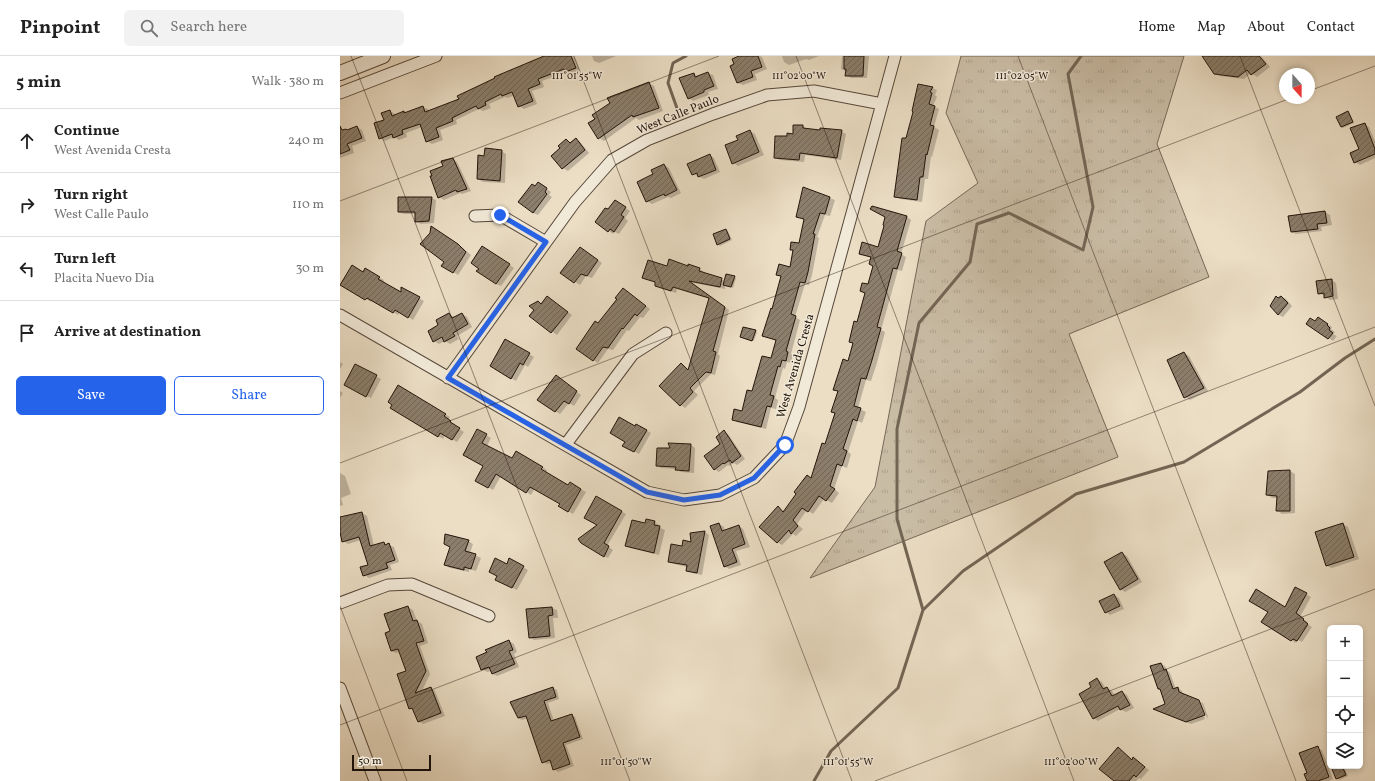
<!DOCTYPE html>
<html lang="en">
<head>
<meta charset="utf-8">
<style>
  :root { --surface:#fff; --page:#f2f2f2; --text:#222; --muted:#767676; --line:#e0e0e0; --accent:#2563eb }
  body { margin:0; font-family:Vollkorn,serif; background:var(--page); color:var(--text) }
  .controls { position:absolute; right:12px; bottom:12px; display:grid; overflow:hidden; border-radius:6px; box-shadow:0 2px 6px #0003 }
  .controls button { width:36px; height:36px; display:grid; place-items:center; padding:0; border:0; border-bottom:1px solid var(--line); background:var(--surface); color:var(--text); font:20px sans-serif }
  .compass { position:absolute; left:939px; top:12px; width:36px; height:36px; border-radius:50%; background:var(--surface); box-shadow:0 2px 6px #0003; rotate:159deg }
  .scale { position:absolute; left:12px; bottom:10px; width:79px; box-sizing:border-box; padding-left:4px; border:2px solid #24150a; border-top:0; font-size:11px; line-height:14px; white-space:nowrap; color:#24150a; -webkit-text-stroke:3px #f2ead9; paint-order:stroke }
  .stop { position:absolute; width:12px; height:12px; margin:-9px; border:3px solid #2563eb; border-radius:50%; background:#fff }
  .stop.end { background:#2563eb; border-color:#fff; box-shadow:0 1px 4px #0008 }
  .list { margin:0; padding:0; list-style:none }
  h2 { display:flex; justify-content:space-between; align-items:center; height:52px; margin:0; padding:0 16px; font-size:17px }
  h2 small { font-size:13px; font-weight:400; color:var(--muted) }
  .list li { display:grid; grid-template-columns:26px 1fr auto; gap:12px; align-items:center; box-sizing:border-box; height:64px; padding:0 16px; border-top:1px solid var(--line) }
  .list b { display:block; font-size:15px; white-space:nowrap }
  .list p { margin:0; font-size:13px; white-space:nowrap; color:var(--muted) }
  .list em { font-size:13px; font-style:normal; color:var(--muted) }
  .actions { display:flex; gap:8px; padding:12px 16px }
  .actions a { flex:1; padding:9px 0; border:1px solid var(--accent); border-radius:6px; text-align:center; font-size:14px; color:var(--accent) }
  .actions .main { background:var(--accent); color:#fff }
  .icon { flex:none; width:22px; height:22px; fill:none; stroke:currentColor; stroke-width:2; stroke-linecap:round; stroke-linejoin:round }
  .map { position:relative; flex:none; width:1035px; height:725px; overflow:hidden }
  header { display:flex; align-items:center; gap:24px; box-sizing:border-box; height:56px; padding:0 20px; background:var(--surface); border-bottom:1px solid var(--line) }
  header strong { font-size:19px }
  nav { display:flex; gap:22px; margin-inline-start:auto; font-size:14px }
  .search { width:280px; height:36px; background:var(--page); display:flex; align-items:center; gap:10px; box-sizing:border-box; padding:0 14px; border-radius:6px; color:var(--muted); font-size:15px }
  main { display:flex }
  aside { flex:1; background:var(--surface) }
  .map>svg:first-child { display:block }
</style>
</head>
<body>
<header>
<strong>Pinpoint</strong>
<div class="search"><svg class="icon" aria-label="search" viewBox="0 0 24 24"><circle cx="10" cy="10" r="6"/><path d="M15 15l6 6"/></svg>Search here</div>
<nav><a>Home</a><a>Map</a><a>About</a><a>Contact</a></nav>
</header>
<main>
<aside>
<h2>5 min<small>Walk · 380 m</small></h2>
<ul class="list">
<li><svg class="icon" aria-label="ahead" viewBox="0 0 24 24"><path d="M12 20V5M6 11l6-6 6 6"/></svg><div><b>Continue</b><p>West Avenida Cresta</p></div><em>240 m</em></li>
<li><svg class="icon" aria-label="right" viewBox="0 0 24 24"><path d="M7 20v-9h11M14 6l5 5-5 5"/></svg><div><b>Turn right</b><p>West Calle Paulo</p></div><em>110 m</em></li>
<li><svg class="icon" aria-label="left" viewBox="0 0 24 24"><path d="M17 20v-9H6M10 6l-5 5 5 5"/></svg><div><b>Turn left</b><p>Placita Nuevo Dia</p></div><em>30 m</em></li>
<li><svg class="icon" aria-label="arrive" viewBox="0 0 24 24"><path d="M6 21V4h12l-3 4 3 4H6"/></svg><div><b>Arrive at destination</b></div></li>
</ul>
<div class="actions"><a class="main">Save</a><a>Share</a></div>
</aside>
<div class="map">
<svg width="1035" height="725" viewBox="0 0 1035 725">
  <defs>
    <pattern id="park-tufts" width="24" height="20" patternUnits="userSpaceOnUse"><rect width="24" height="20" fill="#c9bca5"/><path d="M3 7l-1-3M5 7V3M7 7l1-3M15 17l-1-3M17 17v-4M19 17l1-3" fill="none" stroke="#aca18d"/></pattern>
    <pattern id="building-hatch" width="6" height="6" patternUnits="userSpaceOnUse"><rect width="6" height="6" fill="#8b7e6b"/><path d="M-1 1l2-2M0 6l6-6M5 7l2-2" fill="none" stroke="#716656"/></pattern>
  </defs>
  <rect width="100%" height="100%" fill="#ebdec5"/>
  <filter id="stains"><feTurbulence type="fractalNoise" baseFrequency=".005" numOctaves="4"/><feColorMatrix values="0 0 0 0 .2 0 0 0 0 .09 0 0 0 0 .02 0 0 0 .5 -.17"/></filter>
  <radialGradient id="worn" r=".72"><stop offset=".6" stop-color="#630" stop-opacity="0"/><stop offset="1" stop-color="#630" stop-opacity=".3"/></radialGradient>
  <!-- park -->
  <path fill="url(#park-tufts)" stroke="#766858" d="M621 0H844L817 88 869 221 729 278 778 401 470 522 535 431 586 165 638 127 606 57Z"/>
  <!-- shadow -->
  <path fill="#0003" d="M207 0H234L240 15 231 18 227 16 202 25 204 31 192 35 197 48 184 53 179 50 175 39 168 42 165 41 149 48 151 52 143 55 139 53 116 64 117 68 100 74 103 84 92 88 87 85 82 71 66 77 67 81 59 84 54 81 45 85 40 82 45 64 50 55 55 58V60L64 56 65 57 83 51 88 53 89 55 120 44Z
    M252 0H276L259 7 254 5Z
    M401 0H420L422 1 427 13 415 18 417 24 403 29 398 27Z
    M442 0H479L469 4 466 3 449 9 444 6Z
    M502 0H529L527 22H511L506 19 507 16 501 13Z
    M864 0H921L930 11 917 21 911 17 904 23 880 20 875 17Z
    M368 17 373 19 378 33 368 36 369 39 353 45 349 42 354 18 358 21Z
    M309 27 314 30 323 55 299 64 296 62 264 85 259 82Z
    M592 32 597 34 595 39 597 41 593 50 599 53 594 71 599 74 592 101 591 100 588 123H585L582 146 560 143 555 140 567 83 574 56Z
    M1008 57 1010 58 1014 67 1003 72 1001 71Z
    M1024 68 1029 71 1035 85V102L1020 109 1015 106 1021 94Z
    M463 70 467 74 501 75 506 78 501 104 465 99 464 106 440 104 435 102 448 81 454 79Z
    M17 71 22 74 26 85 12 90 14 97 0 102V76L8 75Z
    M410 75 415 78 424 99 398 110 393 107 399 85Z
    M226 84 231 87 236 84 240 86 249 97 228 115 223 112 222 92Z
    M161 95 166 98 165 127 143 126 138 123 145 101Z
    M370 99 374 102 380 116 364 123 353 118Z
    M113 103 117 106 131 135 122 138 120 137 104 144 99 141 104 110Z
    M324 109 329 112 341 137 331 142 328 141 312 148 307 145Z
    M203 130 211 136 209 139 212 141 198 159 193 157Z
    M91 142 96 144 94 167 81 168 76 165V158H64L59 156Z
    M490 142 495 144 490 160 485 159 477 181 479 182 472 219 469 229 465 228 455 261 460 264 451 298 453 299 451 307 447 306 445 313 443 312 435 342 438 344 436 353 431 352 426 373 397 366 393 363 402 356 431 303 436 285 423 279 433 254 442 221 437 218 450 212 454 195 451 193 459 188 464 164 458 160Z
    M280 148 290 155 285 162 288 165 279 178 275 176 273 178 269 175 268 154Z
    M532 151 567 161 571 164 561 198 566 201 562 215 558 214 541 274 545 276 537 307 531 325 526 324 518 352 526 356 522 367 518 365 508 396 511 398 507 412 502 410 494 433 499 437 492 447 484 443 473 458 467 454 457 468 463 473 456 480 453 478 442 489 437 486 438 452 444 456 472 422 486 389 496 358 499 335 495 333 509 306 517 267 526 238 521 235 529 229 534 210 532 202 520 198 538 192 546 161Z
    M985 156 990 159 992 169 981 171 982 175 956 178 952 176Z
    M96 174 123 192 131 199 118 219 103 209 105 205 91 177Z
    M386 174 388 175 392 184 380 190 378 188Z
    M147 194 174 212 161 230 156 228 141 212Z
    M245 195 262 207 252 222 246 220 240 229 222 217Z
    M349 209 360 213 364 216V217L385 225 394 221 396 222 393 232 385 230V233L350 226 389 254 378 298 380 300 375 319 371 318 354 335 358 339 345 352 341 349V308L349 314 370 243 337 233 336 237 321 232 316 229V227L304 221 328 211 349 212Z
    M26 214 44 224 43 227 61 237 62 233 84 245 73 264 60 256 58 259 32 244 31 246 1 229 23 217Z
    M991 224 996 227 998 243 990 244 985 240 979 237Z
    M288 236 310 253 303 262 300 261 289 275 287 274 273 294 268 293 258 307 253 304 259 268Z
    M207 241 232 259 217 279 190 260Z
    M942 241 946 243 952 250 943 261 939 259 931 250Z
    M109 258 114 261 122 258 127 261 132 271 117 280 119 283 110 288 105 285 99 288 94 285 100 270Z
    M983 265 992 271 991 273 995 276 993 278 997 280 993 285 968 268Z
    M415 275 417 276 414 285 403 282Z
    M166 284 194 301 188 311 185 309 176 325 151 310Z
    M844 297 849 300 868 335 850 344 845 341Z
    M0 306 3 308 0 313Z
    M16 309 41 323 31 342 10 332Z
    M216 320 241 339 234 350 229 347 220 358 215 355Z
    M58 330 110 361 108 364 115 368 114 370 124 376 117 386 105 379 103 383 52 352Z
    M0 335 3 337 0 342Z
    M297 369 311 377 299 398 284 390Z
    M137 374 151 382 147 390 172 404 177 396 207 414 206 417 229 430 230 427 246 436 233 458 219 450 221 447 195 432 191 439 161 420 153 434 141 427 144 410Z
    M384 376 388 378 405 403 397 409 394 407 389 410 388 409 379 416 374 413Z
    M351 389 355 392 354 417 341 416 336 413 321 412 317 410 331 393Z
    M950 415 955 418V457L942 458 938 455V442H932L928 439 929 416Z
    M0 417 5 420 11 438 1 442 3 449 0 450Z
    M256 441 286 458 267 490 273 494 268 502 242 487 258 469Z
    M22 457 27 460 34 490 43 487 54 491 59 506 50 509 52 514 29 522 24 519 29 509 21 484 8 488 3 485 0 472V462Z
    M314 466 319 469 318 471 325 474 319 499 291 492 287 489 306 468Z
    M379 468 384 471 385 475 399 470 403 473 410 491 396 495 401 509 389 513 385 510Z
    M1003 468 1008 471 1019 503 992 512 987 510Z
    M365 476 369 479 362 519 352 517 347 515V511L334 508 329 506 343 491 352 487Z
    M128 485 133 488 130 497 141 502 136 515 129 513V516L110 512 105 509Z
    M782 497 787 500 802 526 785 536 780 533Z
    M170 504 188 514 177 534 161 526Z
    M955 532 971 541 960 561 968 566 967 568 972 571 962 586 958 584 956 587 923 566 929 556 945 553Z
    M774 539 779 542 784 553 770 559 766 556Z
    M68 551 73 554 77 565 82 568 88 587 80 590 90 618 82 635 91 632 95 635 105 660 83 668 78 665 74 655 70 652 67 616 60 596 56 597 51 595V576Z
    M212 552 217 554 218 562H213L215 582 194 584 190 581 187 554Z
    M169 585 174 588 177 596 174 598 179 611 157 620 153 618 151 615 147 616 142 613Z
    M821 608 825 610 827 614 830 617 836 633 838 632 842 635 843 639 858 645 865 663 851 668 815 654 826 649 821 634 819 633Z
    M757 623 762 626 766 633 767 632 772 635 775 640 782 636 787 639 794 652 786 656 780 653 758 665 754 662 753 632Z
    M213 632 217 634 219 643 208 647 214 665 231 659 235 661 243 683 226 689 234 710 218 716 214 713 212 707 207 708 203 706 188 662 182 664 178 662 171 647Z
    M861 646 863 647 868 661 867 662Z
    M977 692 982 694 993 723 989 725H968Z
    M783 696 793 704 794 702 798 705 809 714 801 723 799 722 796 725H775Z
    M1001 710 1004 711 1008 720 999 724 997 722Z"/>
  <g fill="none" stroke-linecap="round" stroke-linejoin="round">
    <!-- stream -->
    <path stroke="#736554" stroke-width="3" d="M336 63 338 55 328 27 333 7 346 0
      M583 554 623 515 736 438 844 406 960 336 1005 302 1035 283
      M474 725 491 695 558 632 583 554 557 463V373L579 267 630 206 637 168 669 157 743 194 753 151 728 18 741 0"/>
  </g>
  <!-- building -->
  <path fill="url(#building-hatch)" stroke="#24150a" d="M204 0H231L236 12 225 16 224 13 198 23 200 28 188 33 193 45 178 51 172 36 162 40 161 38 145 46 146 49 138 53 136 50 112 62 113 65 96 72 99 81 86 86 80 68 62 74 63 78 53 82 52 78 39 83 34 67 44 64 41 57 50 54 52 60 64 55V57L83 50 85 56 119 43 117 40 155 22 154 21Z
    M399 0H418L422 11 411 15 413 21 397 27 390 10 394 8 392 3Z
    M504 0H524L523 20H505L506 13H504Z
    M862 0H919L926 8 911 19 907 14 898 21 874 18Z
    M368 16 374 30 364 34V36L348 43 339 22 354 17 355 21Z
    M309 26 319 52 293 61 292 59 258 83 248 67 255 63 252 59 270 47 267 42Z
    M578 28 593 31 590 36 592 37 589 48 595 50 590 69 594 70 587 99 586 98 583 121H580L577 144 554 141 562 82H566L573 56 572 55Z
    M1008 55 1013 66 1001 71 996 61Z
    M1025 67 1035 93V98L1014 107 1010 97 1019 93 1010 72Z
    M453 69H463V72L480 74V72L502 74 497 102 460 97 459 104 434 102 435 80H447V77L453 78Z
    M0 70 2 74 6 73 7 74 17 70 22 82 7 88 10 94 0 98Z
    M410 74 419 96 392 108 385 89 398 84 396 80Z
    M236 82 245 94 222 113 211 100 220 92 218 90 226 83 230 87Z
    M145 92 162 94 160 125 137 123 138 99 144 100Z
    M370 98 376 114 358 121 357 117 352 119 347 108Z
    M113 102 127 133 117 136 116 134 98 142 90 120H92L90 115 103 110 101 105Z
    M324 108 337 134 325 140 324 138 306 146 297 126 313 118 311 114Z
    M198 126 207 132 205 136 207 138 193 157 178 146 192 128 195 130Z
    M463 131 490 141 485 158 480 157 473 178H475L468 216 465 227 460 226 451 258 456 260 446 295 448 296 446 305 442 304 440 311 438 310 430 339 434 340 431 351 427 350 421 371 392 364 394 353 402 355 407 334 412 335 422 300 431 302 436 284 422 280 431 252 432 253 441 220 436 219 439 208 450 211 453 194H450L451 186 459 187 464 163 456 161Z
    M58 141H92L89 165 75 166V156H58Z
    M275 144 286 151 281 159 284 161 274 176 270 173 268 176 255 166 265 152 268 153Z
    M532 150 567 160 557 195 562 197 557 213 553 212 537 271 541 272 532 304 526 323 521 322 514 350 521 352 517 365 513 363 503 393 507 395 502 410 497 408 490 430 495 433 486 445 479 440 468 456 462 452 453 464 458 470 451 478 449 474 437 487 419 471 438 450 443 456 456 438 454 436 467 419 471 422 482 387 485 388 495 357 491 356 498 335 493 334 503 303 508 305 513 287 509 286 514 265 517 266 525 237 520 235 522 227 528 228 533 210 529 208 531 201 519 198 522 186 538 191 544 170 543 169 545 161 530 153Z
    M985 155 987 167 977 168 978 173 951 176 948 160Z
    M91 170 118 188 126 196 113 217 101 210 104 206 80 188 90 177Z
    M386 173 390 183 377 189 373 178Z
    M142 190 170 208 156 228 136 215 139 213 131 207Z
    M240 191 258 204 247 220 241 218 234 227 220 217Z
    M329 203 348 210V208L360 212 359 215 382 222 380 231 349 225 385 251 373 295 376 296 371 317 366 316 350 332 353 336 340 350 319 330 341 307 348 314 369 242 333 231 331 235 315 230V226L302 222 308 204 327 210Z
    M12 209 23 216 25 212 40 221 38 223 61 236V231L80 241 68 262 55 254 53 257 27 242 25 244 0 229Z
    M386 218 395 220 391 231 383 229Z
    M992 223 993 240 984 242V237L978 238 976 225Z
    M283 232 306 250 297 260 295 258 283 273 282 272 268 292 263 291 253 305 236 293 255 265 258 267 277 243 275 242Z
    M207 240 228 256 211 277 189 260 194 254 189 250 198 245 201 248Z
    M936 240 938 242 941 240 948 247 938 259 930 250Z
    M109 257 112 262 122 257 128 268 113 277 115 280 104 286 102 281 93 286 88 275 98 269 96 264Z
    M978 261 988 268 987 269 990 272 989 274 993 277 988 283 966 268 970 262 975 265Z
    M403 271 416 274 412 285 400 281Z
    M165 283 190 297 183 309 180 307 171 323 150 310Z
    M844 296 864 332 844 342 827 304Z
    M15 308 37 319 26 341 4 329Z
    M216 319 237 335 229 348 224 345 215 356 197 344Z
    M58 329 106 358 104 360 111 365 110 366 120 372 112 384 100 377 98 381 50 352 52 349 48 346Z
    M279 361 295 370 296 368 307 374 294 396 282 390 285 386 270 377Z
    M137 373 147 378 142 387 172 402 176 395 203 411 201 413 228 429 230 426 241 433 228 456 218 450 220 448 190 431 186 437 156 418 148 432 135 425 143 410 123 399Z
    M384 374 401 400 392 407 390 404 384 408 383 407 374 414 364 400 380 388 376 381Z
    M328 387 351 388 349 415 335 414 336 411 316 410 317 392H330Z
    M950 414V455H936L937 440 926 439 928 415Z
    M256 440 282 455 264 487 269 490 264 501 241 487 238 483 257 469 244 462Z
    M22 456 30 490 44 486 45 489 49 487 55 504 46 507 48 512 23 520 20 511 28 509 19 481 2 486 0 476V461Z
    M306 463 315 465 314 469 320 470 314 497 285 490 292 464 305 467Z
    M379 467 382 475 399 469 405 488 392 493 397 506 384 511 370 470Z
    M1003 467 1014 501 986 510 975 476Z
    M365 475 357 517 346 515 347 509 328 506 331 488 342 490 343 484 351 486 350 477Z
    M105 478 129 484 125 495 136 498 131 513 124 511V514L104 509 110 491 104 488Z
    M782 496 798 523 780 534 764 506Z
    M155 502 167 508 169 502 184 510 172 532 155 524 157 520 149 516Z
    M955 531 967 537 956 557 964 563 963 564 968 568 957 585 953 583 951 585 921 566 928 556 909 545 916 533 945 551Z
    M774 538 780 550 765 557 759 545Z
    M68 550 73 565 77 564 84 585 76 587 86 615 75 637 91 631 101 657 78 666 72 652 69 653 57 618 66 615 58 593 51 595 45 577 50 575 44 558Z
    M212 551 213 559 208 560 210 580 189 582 186 553Z
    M169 584 173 594 169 595 175 608 152 618 149 611 141 614 136 601 147 596 145 594Z
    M821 607 824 614 826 613 833 633 838 631 839 636 859 644 865 659 846 666 813 653 825 648 820 633H818L810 610Z
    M757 622 763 633 767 631 772 640 782 635 790 649 780 654 778 650 753 663 739 638 751 631 749 627Z
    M213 631 216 641 204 645 211 665 232 658 240 681 223 687 230 708 213 714 210 704 202 707 186 660 178 662 170 646Z
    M978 690 989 721 978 725H967L964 718 967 717 959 697Z
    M778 691 792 704 793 701 805 711 796 721 794 719 789 725H774L759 713Z
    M998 710H1002L1006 719 996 723 992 713Z"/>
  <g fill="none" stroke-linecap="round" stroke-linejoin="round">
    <defs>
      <path id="minor" d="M0 37 96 0
        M135 160 160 159 206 186
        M0 259 307 436 344 444 380 439 414 422 445 389 459 351 555 0
        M108 322 235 146 272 104 307 84 373 58 427 39 474 35 542 48
        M226 388 293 298 326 277
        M0 547 48 529 72 528 149 560
        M0 632 35 725"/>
      <path id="tertiary" d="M0 17 43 0"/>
    </defs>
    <!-- minor casing -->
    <use href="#minor" stroke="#564739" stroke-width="13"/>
    <!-- tertiary casing -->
    <use href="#tertiary" stroke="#564739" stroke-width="16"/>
    <!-- minor -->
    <use href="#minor" stroke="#f2ead9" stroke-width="11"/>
    <!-- tertiary -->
    <use href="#tertiary" stroke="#f2ead9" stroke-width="14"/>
  </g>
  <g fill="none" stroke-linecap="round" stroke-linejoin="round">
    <!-- route -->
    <path stroke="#2563eb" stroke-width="5" d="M160 159 206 186 108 322 307 436 344 444 380 439 414 422 445 389"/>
  </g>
  <!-- ticks -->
  <path fill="none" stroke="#24150a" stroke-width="1" stroke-opacity="0.45" d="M11 0 290 725M234 0 512 725M456 0 734 725M678 0 956 725M900 0 1035 350M969 35 1035 10M0 145 379 0M0 407 951 42M0 550 67 725M0 669 1035 271M535 725 1035 533"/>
  <g text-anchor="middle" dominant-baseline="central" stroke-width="3" stroke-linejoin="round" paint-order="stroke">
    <!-- street labels -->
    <g font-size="12" fill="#24150a" stroke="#f2ead9">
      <text transform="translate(338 59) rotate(-22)">West Calle Paulo</text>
      <text transform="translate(456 310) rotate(-74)">West Avenida Cresta</text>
    </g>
  </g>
  <g font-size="10" text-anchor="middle" fill="#24150a" stroke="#f2ead9" stroke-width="3" stroke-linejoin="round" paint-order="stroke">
    <text x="237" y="23">111°01'55"W</text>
    <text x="459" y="23">111°02'00"W</text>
    <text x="682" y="23">111°02'05"W</text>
    <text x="286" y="709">111°01'50"W</text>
    <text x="508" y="709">111°01'55"W</text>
    <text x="731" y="709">111°02'00"W</text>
  </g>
  <rect width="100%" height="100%" filter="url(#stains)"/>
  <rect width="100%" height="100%" fill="url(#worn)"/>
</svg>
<div class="controls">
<button>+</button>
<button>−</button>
<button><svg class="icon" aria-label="locate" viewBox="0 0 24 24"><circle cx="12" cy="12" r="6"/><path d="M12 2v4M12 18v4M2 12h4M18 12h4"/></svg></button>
<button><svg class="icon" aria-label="layers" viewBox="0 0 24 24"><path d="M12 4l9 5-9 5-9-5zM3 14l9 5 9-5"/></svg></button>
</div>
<svg class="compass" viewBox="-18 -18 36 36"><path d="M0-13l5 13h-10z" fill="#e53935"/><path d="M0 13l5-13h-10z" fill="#767676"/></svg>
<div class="scale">50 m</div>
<div class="stop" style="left:445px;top:389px"></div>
<div class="stop end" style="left:160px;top:159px"></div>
</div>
</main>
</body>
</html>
